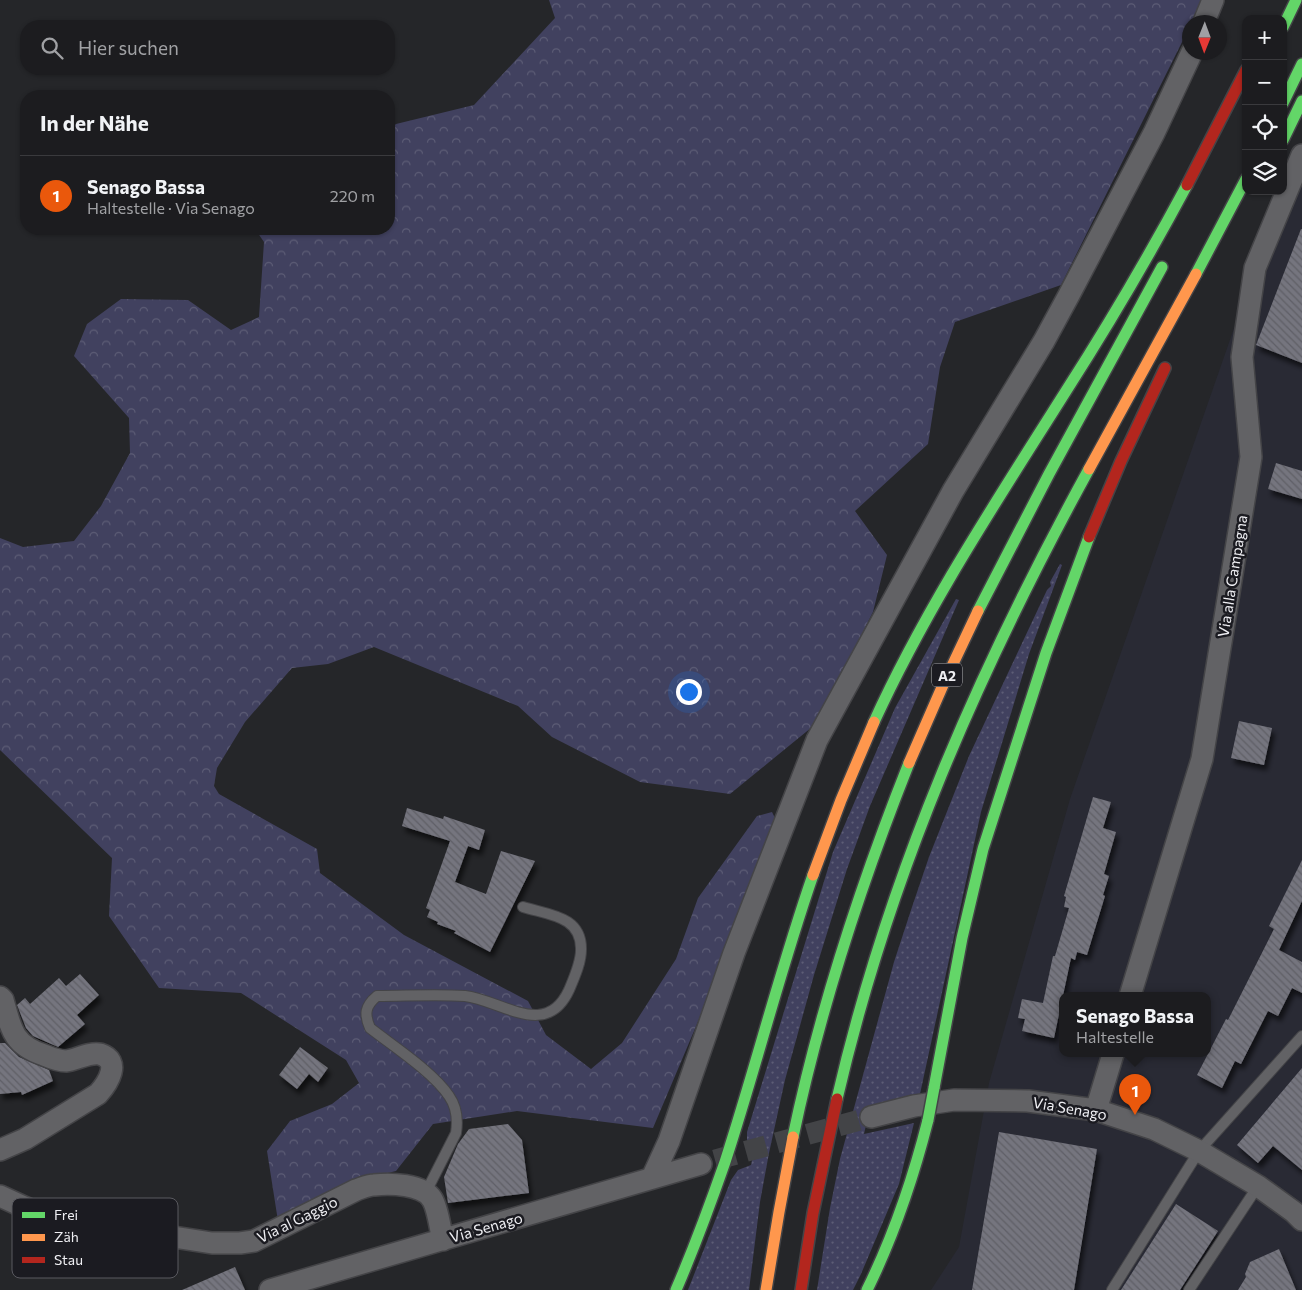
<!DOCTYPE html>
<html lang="de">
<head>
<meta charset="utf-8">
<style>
  :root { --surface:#1c1c1f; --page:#252528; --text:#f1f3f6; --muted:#a0a1a4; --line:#3a3a3d; --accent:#ea580c }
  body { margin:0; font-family:Commissioner,sans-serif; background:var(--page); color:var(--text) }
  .controls { position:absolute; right:15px; top:15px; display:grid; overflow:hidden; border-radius:10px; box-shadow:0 1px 4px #0004 }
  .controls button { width:45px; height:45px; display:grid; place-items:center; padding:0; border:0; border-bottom:1px solid var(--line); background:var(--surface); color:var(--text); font:25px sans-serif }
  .compass { position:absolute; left:1182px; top:15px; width:45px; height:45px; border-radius:50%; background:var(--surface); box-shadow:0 1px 4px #0004; rotate:181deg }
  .you { position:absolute; left:688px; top:691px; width:18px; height:18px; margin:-12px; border:4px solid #fff; border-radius:50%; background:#1a73e8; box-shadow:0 0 0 8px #1a73e833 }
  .badge { display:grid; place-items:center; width:32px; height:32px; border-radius:50%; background:var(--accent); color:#fff; font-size:16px; font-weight:700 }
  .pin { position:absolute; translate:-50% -41px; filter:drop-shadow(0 1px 2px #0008) }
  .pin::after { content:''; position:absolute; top:26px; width:18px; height:15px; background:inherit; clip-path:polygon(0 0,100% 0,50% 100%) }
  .popup { position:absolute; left:1059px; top:992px; width:152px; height:65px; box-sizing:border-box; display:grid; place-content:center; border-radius:10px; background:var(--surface); filter:drop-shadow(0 1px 4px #0005); font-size:16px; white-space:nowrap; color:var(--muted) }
  .popup b { font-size:19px; color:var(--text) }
  .popup::after { content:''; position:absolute; left:50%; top:100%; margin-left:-10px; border:10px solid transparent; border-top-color:var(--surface) }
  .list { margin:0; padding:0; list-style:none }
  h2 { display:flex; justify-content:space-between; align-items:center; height:65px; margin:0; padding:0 20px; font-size:21px }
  h2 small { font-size:16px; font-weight:400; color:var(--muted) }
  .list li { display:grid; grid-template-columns:32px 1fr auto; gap:15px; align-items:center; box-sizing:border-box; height:80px; padding:0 20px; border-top:1px solid var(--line) }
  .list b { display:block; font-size:19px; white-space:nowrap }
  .list p { margin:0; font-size:16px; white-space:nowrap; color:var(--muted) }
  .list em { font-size:16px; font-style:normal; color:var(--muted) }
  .icon { flex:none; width:28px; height:28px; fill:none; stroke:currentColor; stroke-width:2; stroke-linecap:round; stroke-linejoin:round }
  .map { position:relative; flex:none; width:1302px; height:1290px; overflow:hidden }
  .search { position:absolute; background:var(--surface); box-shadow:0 1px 4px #0004; left:20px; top:20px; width:375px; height:55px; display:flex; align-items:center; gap:12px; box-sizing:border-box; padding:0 18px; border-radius:20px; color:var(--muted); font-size:19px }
  .panel { position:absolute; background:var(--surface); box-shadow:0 1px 4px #0004; left:20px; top:90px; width:375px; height:145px; border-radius:20px }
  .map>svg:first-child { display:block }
</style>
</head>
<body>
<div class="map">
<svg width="1302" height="1290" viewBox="0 0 1302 1290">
  <defs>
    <pattern id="grass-dots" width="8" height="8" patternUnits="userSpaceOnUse" patternTransform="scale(1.25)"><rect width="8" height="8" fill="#41415f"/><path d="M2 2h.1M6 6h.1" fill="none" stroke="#5d5d76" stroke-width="1.8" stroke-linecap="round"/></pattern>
    <pattern id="forest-crowns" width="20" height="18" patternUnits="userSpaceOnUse" patternTransform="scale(1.25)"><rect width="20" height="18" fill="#41415f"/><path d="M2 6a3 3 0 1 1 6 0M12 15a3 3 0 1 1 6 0" fill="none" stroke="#5d5d76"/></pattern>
    <pattern id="building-back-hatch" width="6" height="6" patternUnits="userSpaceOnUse" patternTransform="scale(1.25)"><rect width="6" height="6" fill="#74747e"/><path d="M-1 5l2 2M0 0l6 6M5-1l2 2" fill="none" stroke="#606066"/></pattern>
    <filter id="shadow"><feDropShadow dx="3" dy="5.5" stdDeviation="2.5" flood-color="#0009"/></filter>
  </defs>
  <rect width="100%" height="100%" fill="#252629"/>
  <!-- built -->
  <path fill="#292a34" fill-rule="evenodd" d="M1302 155V1290H931L959 1247 989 1083 1070 799 1255 268ZM1062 996H1208V1054H1062Z"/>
  <!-- grass -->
  <path fill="url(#grass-dots)" d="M1060 564 1062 565 1029 654 981 812 920 1094 870 1107 864 1134 914 1123 899 1184 861 1274 853 1290H817L830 1208 840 1159 894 962 912 907 929 857 969 756 1047 590 1051 586 1050 582Z
    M956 599 959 600 870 806 847 869 814 975 785 1080 769 1153 760 1202 749 1290H688L731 1180 738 1170 751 1165 756 1141 747 1144V1132L833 852 895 708Z"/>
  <!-- forest -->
  <path fill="url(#forest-crowns)" d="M549 0H1203L1192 22H1190L1189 28 1061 285 955 322 940 367 928 444 855 511 887 555 873 612 817 723 730 794 640 782 552 737 518 706 374 647 328 664 292 668 245 722 217 768 214 786 219 794 317 849 320 873 404 935 528 1001 546 1035 591 1069 622 1043 676 959 698 898 757 816 772 812 777 822 697 1024 653 1128 517 1111 433 1124 396 1171 367 1178 278 1221 267 1151 290 1121 332 1104 359 1083 346 1060 241 993 159 988 109 916 112 858 0 750V538L23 547 74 541 101 506 130 453 129 418 74 356 87 324 121 299 188 300 231 330 259 317 264 242 255 229H389V130L396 124 474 105 555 18Z"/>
  <!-- building -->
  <path fill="url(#building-back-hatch)" filter="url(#shadow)" d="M1301 229H1302V363L1256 345Z
    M1276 463 1302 471V499L1268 489Z
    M1239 721 1272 728 1264 765 1231 758Z
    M1093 797 1111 802 1103 828 1116 832 1104 874 1109 876 1103 895 1105 896 1087 955 1077 952 1075 960 1071 958 1054 1038 1022 1031 1025 1019 1018 1018 1022 999 1043 1003 1053 956H1055L1069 908 1064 907 1066 897 1064 896Z
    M407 808 443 819 444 816 485 830 479 850 468 846 455 882 486 894 501 851 535 861 490 952 454 933 456 931 437 924 438 922 427 917 430 910 426 908 450 841 402 826Z
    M1302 860V901L1279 950 1302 962V993L1292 988 1278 1016 1268 1011 1241 1064 1235 1061 1222 1088 1197 1075 1226 1019 1228 1020 1274 929 1269 926Z
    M80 974 99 995 77 1015 85 1024 58 1047 33 1036 26 1028 17 1005 25 998 30 1004 59 978 66 986Z
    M0 1043H5L19 1057 49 1070 53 1081 22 1095 21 1092 0 1094Z
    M300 1047 328 1068 318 1082 309 1074 297 1089 279 1075Z
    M1302 1068V1170L1273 1146 1258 1163 1237 1145Z
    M508 1124 522 1140 529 1193 448 1203 444 1177 458 1144 469 1129Z
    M999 1132 1097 1149 1074 1290H972Z
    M1176 1204 1218 1231 1180 1290H1121Z
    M1279 1249 1296 1290H1238L1246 1277 1245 1274 1250 1262Z
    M235 1267 245 1290H182Z"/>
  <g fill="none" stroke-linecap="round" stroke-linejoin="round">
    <!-- street-tunnel -->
    <path stroke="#434447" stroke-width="21" stroke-dasharray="21 11" stroke-linecap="butt" d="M715 1160 871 1117"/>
    <defs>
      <path id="lane" d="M426 1192 456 1133C458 1120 456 1106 449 1096 433 1072 393 1046 370 1028 364 1014 365 1006 377 996 406 996 436 994 465 996 501 1000 546 1040 569 990 574 978 581 963 581 950 582 916 549 915 523 907
        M1112 1290 1199 1151 1302 1036
        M1189 1290 1258 1186"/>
      <path id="street" d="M1204 22 1213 0
        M1130 996 1202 759 1251 457 1242 357 1255 268 1302 155
        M0 997 3 1000C11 1029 13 1045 44 1055 51 1058 58 1061 66 1061 76 1060 89 1052 100 1054 122 1061 108 1083 98 1094L25 1139 0 1150
        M1096 1110 1113 1054
        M871 1117 914 1106 954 1100 1028 1101 1096 1110 1154 1129 1199 1151 1258 1186 1294 1212 1302 1220
        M652 1178 669 1141 734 953 817 740 953 491 1044 341 1069 295 1154 133 1192 52
        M0 1196 37 1213 71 1221 212 1243H240L254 1241 356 1190C362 1188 368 1185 374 1185 390 1183 423 1184 432 1199 438 1208 440 1229 443 1240
        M270 1290 701 1164"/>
      <path id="fast" d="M1283 27 1296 0
        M1283 103 1302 64
        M1283 140 1302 101
        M1196 274 1246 179
        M978 611 1049 474 1162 267
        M874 722C927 606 998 499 1066 391 1109 324 1149 256 1187 185
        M934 1088 962 938 983 849 1046 653 1089 537
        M837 1099C889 874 979 670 1089 469
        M793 1137C820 1008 861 884 909 763
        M676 1290C694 1248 710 1205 725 1162 756 1067 780 970 813 875
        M867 1290C894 1235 913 1179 928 1120"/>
      <path id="slow" d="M1089 469 1196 274
        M909 763 943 685 978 611
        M813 875 841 800 874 722
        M766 1290 779 1212 793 1137"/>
      <path id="jam" d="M1187 185 1246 70
        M1089 537 1121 461 1165 368
        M801 1290 813 1213 837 1099"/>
    </defs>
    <!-- lane casing -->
    <use href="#lane" stroke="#444447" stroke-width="12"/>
    <!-- street casing -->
    <use href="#street" stroke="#444447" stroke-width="24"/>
    <!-- fast casing -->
    <use href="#fast" stroke="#444447" stroke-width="14"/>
    <!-- slow casing -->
    <use href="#slow" stroke="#444447" stroke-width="14"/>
    <!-- jam casing -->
    <use href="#jam" stroke="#444447" stroke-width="14"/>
    <!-- lane -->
    <use href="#lane" stroke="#626265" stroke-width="10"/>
    <!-- street -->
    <use href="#street" stroke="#626265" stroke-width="21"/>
    <!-- fast -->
    <use href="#fast" stroke="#63d668" stroke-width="11"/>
    <!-- slow -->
    <use href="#slow" stroke="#ff974d" stroke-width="11"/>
    <!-- jam -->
    <use href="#jam" stroke="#b3261e" stroke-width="11"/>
    <defs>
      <path id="fast-bridge" d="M928 1120 934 1088"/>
    </defs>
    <!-- fast-bridge casing -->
    <use href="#fast-bridge" stroke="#444447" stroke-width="14" stroke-linecap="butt"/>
    <!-- fast-bridge -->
    <use href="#fast-bridge" stroke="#63d668" stroke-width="11"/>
  </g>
  <g text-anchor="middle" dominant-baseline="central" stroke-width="5" stroke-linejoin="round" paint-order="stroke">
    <!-- shield labels -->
    <rect fill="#1b1b21" stroke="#afafb3" stroke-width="1" x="932" y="663.5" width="30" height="23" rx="4"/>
    <g font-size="14" font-weight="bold" fill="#eeeef2">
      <text x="947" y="675">A2</text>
    </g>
    <!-- street labels -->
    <g font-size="15" fill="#eeeef2" stroke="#1b1b21">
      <text transform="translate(1232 576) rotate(-81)">Via alla Campagna</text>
      <text transform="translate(1070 1108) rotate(10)">Via Senago</text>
      <text transform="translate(297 1219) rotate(-26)">Via al Gaggio</text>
      <text transform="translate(486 1227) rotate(-16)">Via Senago</text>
    </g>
  </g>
  <!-- legend -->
  <rect x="12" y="1198" width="166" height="80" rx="8" fill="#1b1b21" stroke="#5a5a60" stroke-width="1"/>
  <rect x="22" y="1212" width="23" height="6" fill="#63d668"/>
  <rect x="22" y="1234" width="23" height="7" fill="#ff974d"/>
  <rect x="22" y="1257" width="23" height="6" fill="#b3261e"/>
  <g font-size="14" fill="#eeeef2">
    <text x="54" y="1220">Frei</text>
    <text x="54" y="1242">Zäh</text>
    <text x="54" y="1265">Stau</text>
  </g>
</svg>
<div class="controls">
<button>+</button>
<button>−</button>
<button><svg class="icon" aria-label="locate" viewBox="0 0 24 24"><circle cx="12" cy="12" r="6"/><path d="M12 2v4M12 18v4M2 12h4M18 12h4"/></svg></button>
<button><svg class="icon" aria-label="layers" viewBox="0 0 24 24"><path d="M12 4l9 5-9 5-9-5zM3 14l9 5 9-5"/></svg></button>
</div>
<svg class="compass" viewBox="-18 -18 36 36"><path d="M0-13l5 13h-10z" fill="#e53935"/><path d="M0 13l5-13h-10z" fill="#a0a1a4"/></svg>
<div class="you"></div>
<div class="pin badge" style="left:1135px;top:1115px">1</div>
<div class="popup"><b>Senago Bassa</b>Haltestelle</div>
<div class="search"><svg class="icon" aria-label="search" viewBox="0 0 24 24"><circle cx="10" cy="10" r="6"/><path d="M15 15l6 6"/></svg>Hier suchen</div>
<section class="panel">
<h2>In der Nähe<small></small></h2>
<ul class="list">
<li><span class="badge">1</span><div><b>Senago Bassa</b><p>Haltestelle · Via Senago</p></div><em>220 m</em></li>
</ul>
</section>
</div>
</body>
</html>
